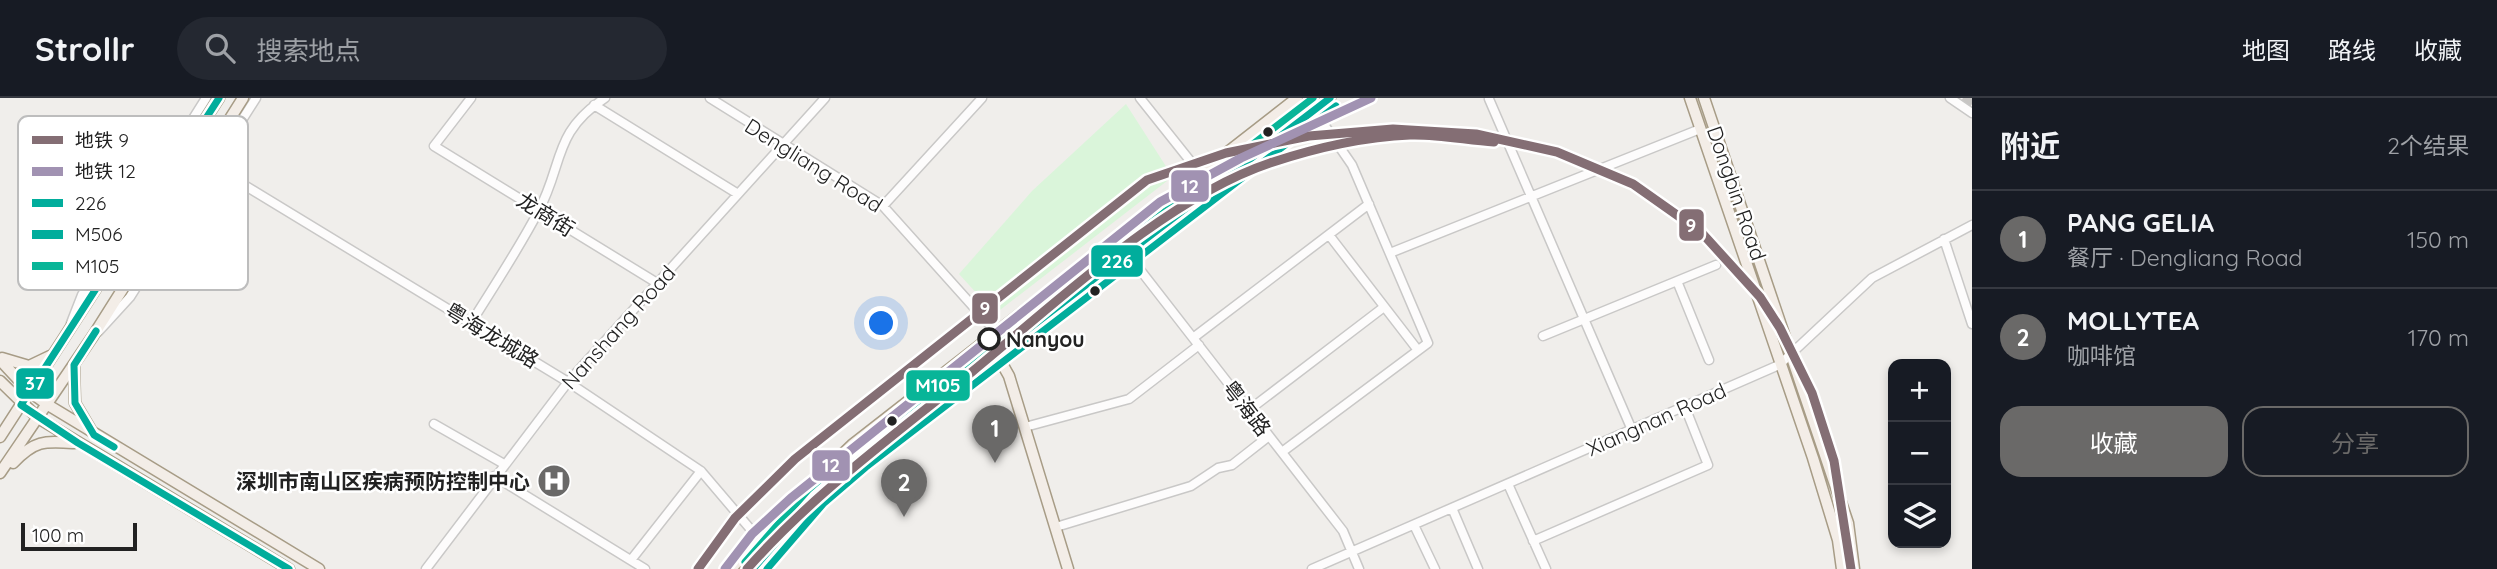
<!DOCTYPE html>
<html lang="zh">
<head>
<meta charset="utf-8">
<style>
  :root { --surface:#171b24; --page:#242831; --text:#f1f3f6; --muted:#9ea1a6; --line:#363941; --accent:#6a6968 }
  body { margin:0; font-family:Quicksand,"Noto Sans SC",sans-serif; background:var(--page); color:var(--text) }
  .controls { position:absolute; right:21px; bottom:21px; display:grid; overflow:hidden; border-radius:14px; box-shadow:0 4px 10px #0003 }
  .controls button { width:63px; height:63px; display:grid; place-items:center; padding:0; border:0; border-bottom:2px solid var(--line); background:var(--surface); color:var(--text); font:35px sans-serif }
  .scale { position:absolute; left:21px; bottom:18px; width:116px; box-sizing:border-box; padding-left:7px; border:4px solid #222; border-top:0; font-size:19px; line-height:24px; white-space:nowrap; color:#222; -webkit-text-stroke:5px #fff; paint-order:stroke }
  .you { position:absolute; left:882px; top:226px; width:24px; height:24px; margin:-18px; border:5px solid #fff; border-radius:50%; background:#1a73e8; box-shadow:0 0 0 10px #1a73e833 }
  .badge { display:grid; place-items:center; width:46px; height:46px; border-radius:50%; background:var(--accent); color:#fff; font-size:23px; font-weight:700 }
  .pin { position:absolute; translate:-50% -58px; filter:drop-shadow(0 2px 4px #0008) }
  .pin::after { content:''; position:absolute; top:37px; width:24px; height:21px; background:inherit; clip-path:polygon(0 0,100% 0,50% 100%) }
  .list { margin:0; padding:0; list-style:none }
  h2 { display:flex; justify-content:space-between; align-items:center; height:91px; margin:0; padding:0 28px; font-size:30px }
  h2 small { font-size:23px; font-weight:400; color:var(--muted) }
  .list li { display:grid; grid-template-columns:46px 1fr auto; gap:21px; align-items:center; box-sizing:border-box; height:98px; padding:0 28px; border-top:2px solid var(--line) }
  .list b { display:block; font-size:26px; white-space:nowrap }
  .list p { margin:0; font-size:23px; white-space:nowrap; color:var(--muted) }
  .list em { font-size:23px; font-style:normal; color:var(--muted) }
  .actions { display:flex; gap:14px; padding:21px 28px }
  .actions a { flex:1; padding:16px 0; border:2px solid var(--accent); border-radius:21px; text-align:center; font-size:24px; color:var(--accent) }
  .actions .main { background:var(--accent); color:#fff }
  .icon { flex:none; width:38px; height:38px; fill:none; stroke:currentColor; stroke-width:2; stroke-linecap:round; stroke-linejoin:round }
  .map { position:relative; flex:none; width:1972px; height:471px; overflow:hidden }
  header { display:flex; align-items:center; gap:42px; box-sizing:border-box; height:98px; padding:0 35px; background:var(--surface); border-bottom:2px solid var(--line) }
  header strong { font-size:33px }
  nav { display:flex; gap:38px; margin-inline-start:auto; font-size:24px }
  .search { width:490px; height:63px; background:var(--page); display:flex; align-items:center; gap:18px; box-sizing:border-box; padding:0 24px; border-radius:38px; color:var(--muted); font-size:26px }
  main { display:flex }
  aside { flex:1; background:var(--surface) }
  .map>svg:first-child { display:block }
</style>
</head>
<body>
<header>
<strong>Strollr</strong>
<div class="search"><svg class="icon" aria-label="search" viewBox="0 0 24 24"><circle cx="10" cy="10" r="6"/><path d="M15 15l6 6"/></svg>搜索地点</div>
<nav><a>地图</a><a>路线</a><a>收藏</a></nav>
</header>
<main>
<div class="map">
<svg width="1972" height="471" viewBox="0 0 1972 471">
  <rect width="100%" height="100%" fill="#f0eeeb"/>
  <!-- park -->
  <path fill="#daf5da" d="M1126 6 1169 73 1167 83 1000 212 989 209 959 176 1032 93Z"/>
  <g fill="none" stroke-linecap="round" stroke-linejoin="round">
    <!-- highway-tunnel -->
    <path stroke="#c7c5c3" stroke-width="12" stroke-dasharray="12 6" stroke-linecap="butt" d="M1963 0 1972 6"/>
    <defs>
      <path id="minor" d="M471 0 434 48 657 185
        M710 0 883 108 996 234
        M1140 0 1211 89
        M1950 0 1972 15
        M1489 1 1632 332
        M594 7 738 96
        M203 62 568 284 701 373 758 440
        M883 108 982 0
        M1329 137 1417 251
        M1944 141 1972 226
        M1127 155 1343 433 1359 471
        M1390 155 1700 31
        M1677 183 1709 262
        M71 225 82 197 206 0
        M471 225C494 188 518 152 538 114 564 66 552 35 605 0
        M98 234 130 199 256 0
        M1543 238 1716 167
        M1193 240 1369 106
        M1249 312 1384 209
        M434 326 504 366
        M1025 329 1129 301 1199 247
        M1282 354 1428 245 1352 67 1314 12
        M494 378 645 471
        M1508 386 1546 471
        M1452 410 1478 471
        M1414 427 1435 471
        M1056 429 1191 388 1218 370 1232 367 1269 338
        M1533 443 1708 367 1685 309
        M631 462 701 373
        M426 471 568 284 825 0
        M1312 471 1779 267 1872 180 1972 127"/>
      <path id="major" d="M1690 0 1813 360 1838 442 1842 471
        M1704 0 1848 425 1854 471
        M996 255 1009 278 1068 471
        M2 260 29 268 52 257
        M0 262 30 294 48 307 319 471
        M74 268 75 305 91 332
        M0 283 38 320 289 471
        M0 339 219 0
        M13 365C35 342 44 343 74 345
        M0 375 93 238 243 0
        M731 471 783 413 852 347 1297 0
        M753 471 817 398 859 361 1330 0"/>
    </defs>
    <!-- minor casing -->
    <use href="#minor" stroke="#c9c8c7" stroke-width="11"/>
    <!-- major casing -->
    <use href="#major" stroke="#a79c86" stroke-width="13"/>
    <!-- minor -->
    <use href="#minor" stroke="#fdfcfc" stroke-width="8"/>
    <!-- major -->
    <use href="#major" stroke="#f3ede7" stroke-width="10"/>
    <defs>
      <path id="bus-1" d="M753 471 817 398 859 361 1330 0"/>
      <path id="bus-2" d="M767 471 824 405 866 369 1336 8"/>
      <path id="bus-3" d="M745 464 809 391 853 353 1313 0"/>
      <path id="bus-4" d="M219 0 21 307 78 345 289 471
        M96 233 74 267 75 305 94 337 114 349"/>
    </defs>
    <!-- bus-1 casing -->
    <use href="#bus-1" stroke="#fff" stroke-width="12"/>
    <!-- bus-2 casing -->
    <use href="#bus-2" stroke="#fff" stroke-width="12"/>
    <!-- bus-3 casing -->
    <use href="#bus-3" stroke="#fff" stroke-width="12"/>
    <!-- bus-4 casing -->
    <use href="#bus-4" stroke="#fff" stroke-width="12"/>
    <!-- bus-1 -->
    <use href="#bus-1" stroke="#01ad9c" stroke-width="7"/>
    <!-- bus-2 -->
    <use href="#bus-2" stroke="#01ad9c" stroke-width="7"/>
    <!-- bus-3 -->
    <use href="#bus-3" stroke="#08b598" stroke-width="7"/>
    <!-- bus-4 -->
    <use href="#bus-4" stroke="#01ad9c" stroke-width="7"/>
    <defs>
      <path id="metro-1" d="M698 471 735 420 795 361 1147 82 1226 55 1309 38 1393 31 1476 36 1557 54 1633 86 1701 134 1760 199 1780 230 1812 295 1834 363 1851 471
        M747 471C814 395 895 337 973 273 1057 204 1168 99 1270 65 1315 50 1362 39 1410 37 1437 36 1466 42 1494 44"/>
      <path id="metro-2" d="M725 471 752 436 791 400 1160 104 1241 60 1371 0"/>
    </defs>
    <!-- metro-1 casing -->
    <use href="#metro-1" stroke="#fff" stroke-width="14"/>
    <!-- metro-2 casing -->
    <use href="#metro-2" stroke="#fff" stroke-width="14"/>
    <!-- metro-1 -->
    <use href="#metro-1" stroke="#846e74" stroke-width="9"/>
    <!-- metro-2 -->
    <use href="#metro-2" stroke="#a192b2" stroke-width="9"/>
  </g>
  <!-- icons -->
  <defs>
    <symbol id="hospital-disc" viewBox="-11 -11 22 22"><circle r="9.5" fill="#6a6968" stroke="#fff"/><path d="M-5-5h3v3.5h4V-5h3V5h-3V1.5h-4V5h-3Z" fill="#fff"/></symbol>
  </defs>
  <g fill-rule="evenodd">
    <use href="#hospital-disc" x="535" y="364" width="38" height="38"/>
  </g>
  <!-- markers -->
  <g fill="#222" stroke="#fff" stroke-width="2.5">
    <circle cx="1268" cy="34" r="6"/>
    <circle cx="1095" cy="193" r="6"/>
    <circle cx="892" cy="323" r="6"/>
  </g>
  <circle fill="#fff" stroke="#222" stroke-width="3.5" cx="989" cy="241" r="10"/>
  <g text-anchor="middle" dominant-baseline="central" stroke-width="5" stroke-linejoin="round" paint-order="stroke">
    <!-- street labels -->
    <g font-size="21" fill="#222" stroke="#fff">
      <text transform="translate(814 67) rotate(32)">Dengliang Road</text>
      <text transform="translate(1737 95) rotate(71)">Dongbin Road</text>
      <text transform="translate(546 116) rotate(32)">龙商街</text>
      <text transform="translate(618 229) rotate(-48)">Nanshang Road</text>
      <text transform="translate(492 237) rotate(31)">粤海龙城路</text>
      <text transform="translate(1247 310) rotate(52)">粤海路</text>
      <text transform="translate(1656 321) rotate(-24)">Xiangnan Road</text>
    </g>
    <!-- stop labels -->
    <g font-size="21" font-weight="bold" fill="#222" stroke="#fff" text-anchor="start">
      <text x="1006" y="241">Nanyou</text>
    </g>
    <!-- poi labels -->
    <g font-size="21" font-weight="bold" fill="#222" stroke="#fff" text-anchor="end">
      <text x="530" y="383">深圳市南山区疾病预防控制中心</text>
    </g>
  </g>
  <!-- legend -->
  <rect x="18" y="18" width="230" height="174" rx="10" fill="#fff" stroke="#bdbdbd" stroke-width="2"/>
  <rect x="32" y="38" width="31" height="8" fill="#846e74"/>
  <rect x="32" y="69" width="31" height="9" fill="#a192b2"/>
  <rect x="32" y="101" width="31" height="8" fill="#01ad9c"/>
  <rect x="32" y="132" width="31" height="9" fill="#01ad9c"/>
  <rect x="32" y="164" width="31" height="8" fill="#08b598"/>
  <g font-size="19" fill="#222">
    <text x="75" y="49">地铁 9</text>
    <text x="75" y="80">地铁 12</text>
    <text x="75" y="112">226</text>
    <text x="75" y="143">M506</text>
    <text x="75" y="175">M105</text>
  </g>
  <g stroke="#fff" stroke-width="2.5">
    <rect x="1170" y="71" width="40" height="34" rx="7" fill="#a192b2"/>
    <rect x="1678" y="110" width="27" height="34" rx="7" fill="#846e74"/>
    <rect x="1090" y="146" width="54" height="34" rx="7" fill="#01ad9c"/>
    <rect x="971" y="194" width="28" height="33" rx="7" fill="#846e74"/>
    <rect x="15" y="269" width="40" height="33" rx="7" fill="#01ad9c"/>
    <rect x="905" y="271" width="66" height="33" rx="7" fill="#08b598"/>
    <rect x="811" y="351" width="40" height="33" rx="7" fill="#a192b2"/>
  </g>
  <g font-size="19" text-anchor="middle" font-weight="bold" fill="#fff">
    <text x="1190" y="95">12</text>
    <text x="1691" y="134">9</text>
    <text x="1117" y="170">226</text>
    <text x="985" y="217">9</text>
    <text x="35" y="292">37</text>
    <text x="938" y="294">M105</text>
    <text x="831" y="374">12</text>
  </g>
</svg>
<div class="controls">
<button>+</button>
<button>−</button>
<button><svg class="icon" aria-label="layers" viewBox="0 0 24 24"><path d="M12 4l9 5-9 5-9-5zM3 14l9 5 9-5"/></svg></button>
</div>
<div class="scale">100 m</div>
<div class="you"></div>
<div class="pin badge" style="left:995px;top:365px">1</div>
<div class="pin badge" style="left:904px;top:419px">2</div>
</div>
<aside>
<h2>附近<small>2个结果</small></h2>
<ul class="list">
<li><span class="badge">1</span><div><b>PANG GELIA</b><p>餐厅 · Dengliang Road</p></div><em>150 m</em></li>
<li><span class="badge">2</span><div><b>MOLLYTEA</b><p>咖啡馆</p></div><em>170 m</em></li>
</ul>
<div class="actions"><a class="main">收藏</a><a>分享</a></div>
</aside>
</main>
</body>
</html>
